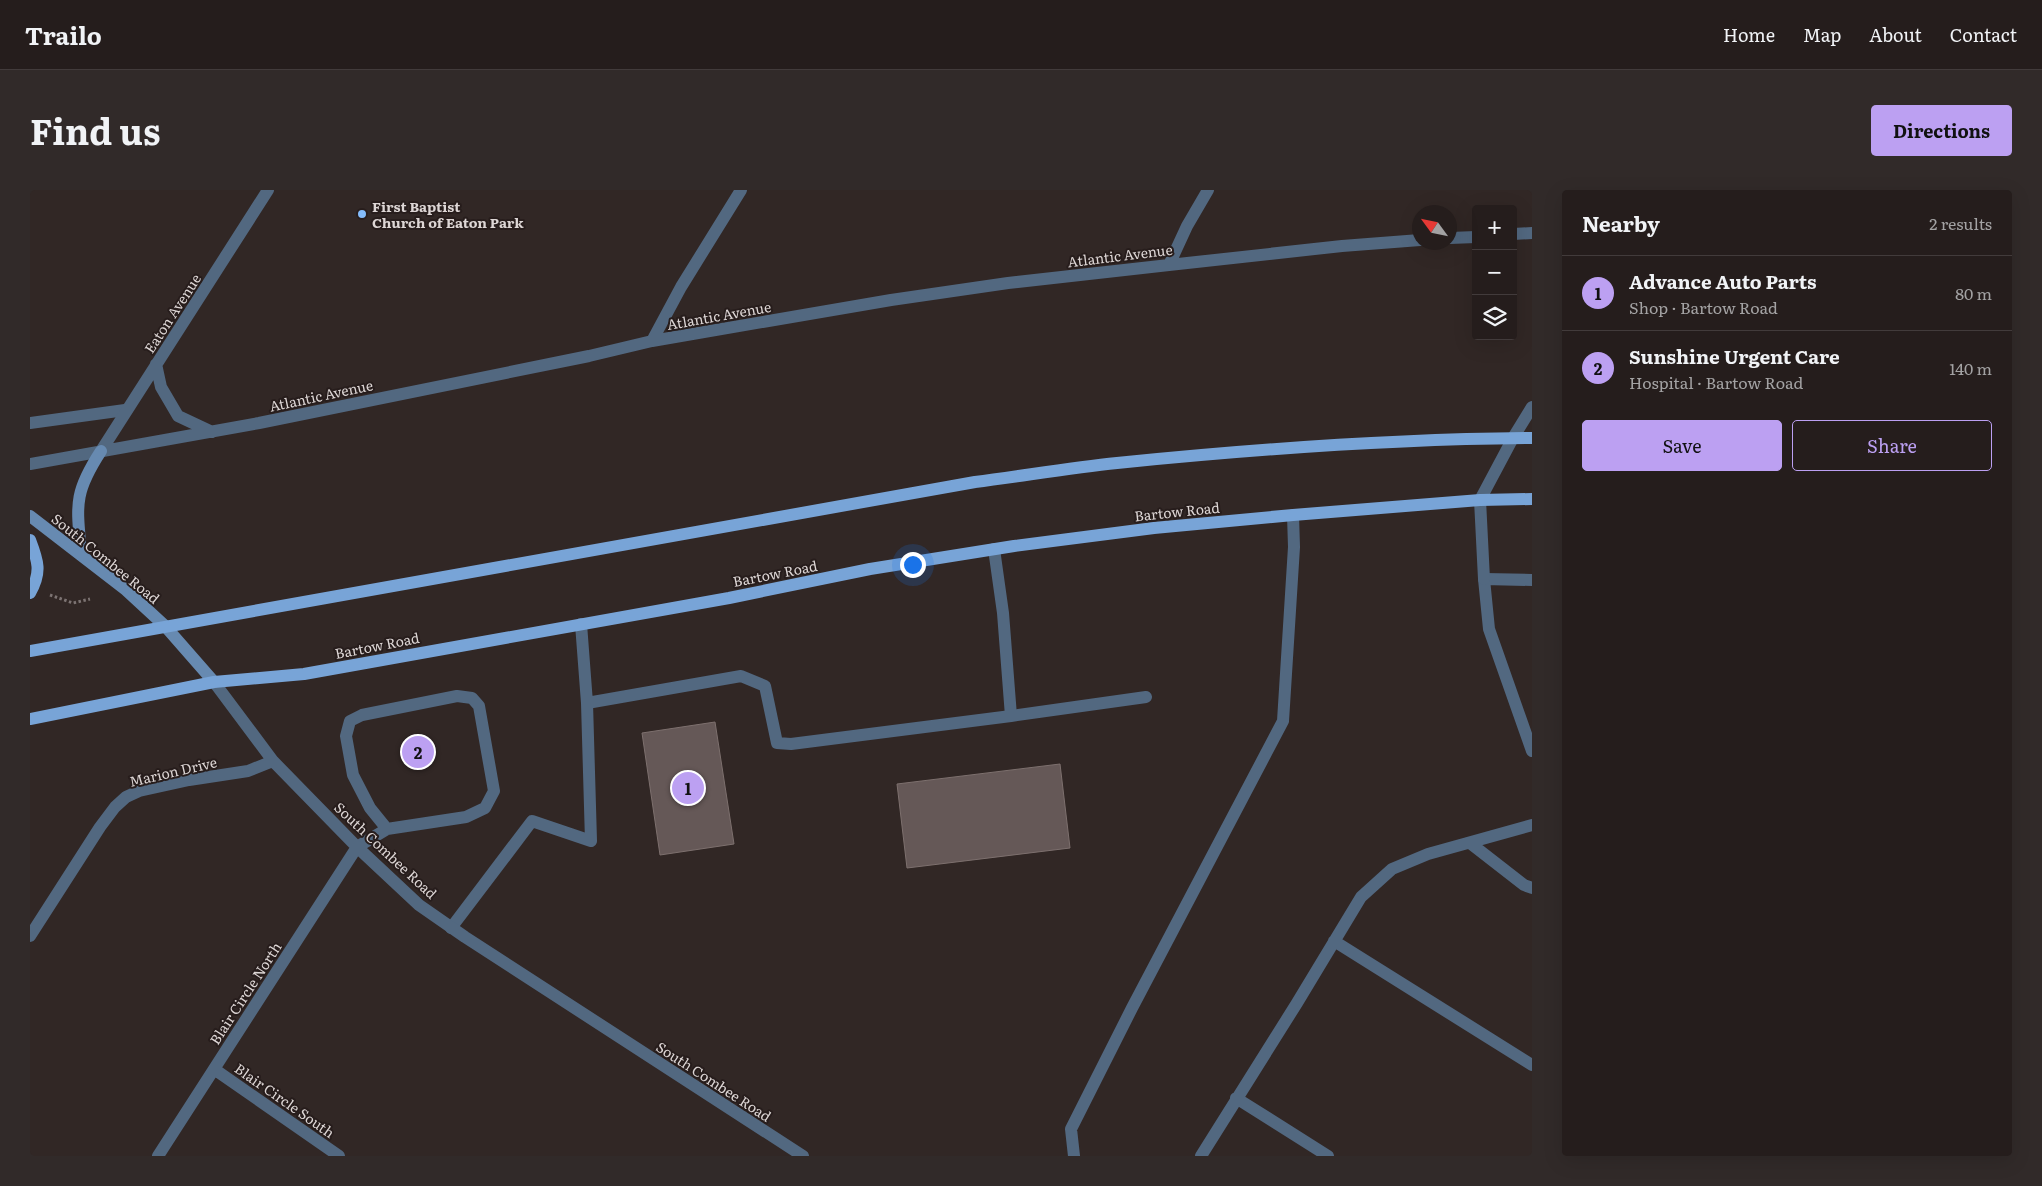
<!DOCTYPE html>
<html lang="en">
<head>
<meta charset="utf-8">
<style>
  :root { --surface:#251d1c; --page:#312a29; --text:#f1f3f6; --muted:#a3a2a3; --line:#423b3b; --accent:#bca0f2 }
  body { margin:0; font-family:Literata,serif; background:var(--page); color:var(--text) }
  .controls { position:absolute; right:15px; top:15px; display:grid; overflow:hidden; border-radius:5px; box-shadow:0 5px 20px #0002 }
  .controls button { width:45px; height:45px; display:grid; place-items:center; padding:0; border:0; border-bottom:1px solid var(--line); background:var(--surface); color:var(--text); font:25px sans-serif }
  .compass { position:absolute; left:1382px; top:15px; width:45px; height:45px; border-radius:50%; background:var(--surface); box-shadow:0 5px 20px #0002; rotate:303deg }
  .you { position:absolute; left:882px; top:374px; width:18px; height:18px; margin:-12px; border:4px solid #fff; border-radius:50%; background:#1a73e8; box-shadow:0 0 0 8px #1a73e833 }
  .badge { display:grid; place-items:center; width:32px; height:32px; border-radius:50%; background:var(--accent); color:#111; font-size:16px; font-weight:700 }
  .pin { position:absolute; translate:-50% -50%; border:2px solid #fff; box-shadow:0 1px 5px #0006 }
  .list { margin:0; padding:0; list-style:none }
  h2 { display:flex; justify-content:space-between; align-items:center; height:65px; margin:0; padding:0 20px; font-size:21px }
  h2 small { font-size:16px; font-weight:400; color:var(--muted) }
  .list li { display:grid; grid-template-columns:32px 1fr auto; gap:15px; align-items:center; box-sizing:border-box; height:75px; padding:0 20px; border-top:1px solid var(--line) }
  .list b { display:block; font-size:19px; white-space:nowrap }
  .list p { margin:0; font-size:16px; white-space:nowrap; color:var(--muted) }
  .list em { font-size:16px; font-style:normal; color:var(--muted) }
  .actions { display:flex; gap:10px; padding:15px 20px }
  .actions a { flex:1; padding:11px 0; border:1px solid var(--accent); border-radius:5px; text-align:center; font-size:18px; color:var(--accent) }
  .actions .main { background:var(--accent); color:#111 }
  .icon { flex:none; width:28px; height:28px; fill:none; stroke:currentColor; stroke-width:2; stroke-linecap:round; stroke-linejoin:round }
  .map { position:relative; flex:none; width:1502px; height:966px; overflow:hidden; border-radius:5px }
  header { display:flex; align-items:center; gap:30px; box-sizing:border-box; height:70px; padding:0 25px; background:var(--surface); border-bottom:1px solid var(--line) }
  header strong { font-size:24px }
  nav { display:flex; gap:28px; margin-inline-start:auto; font-size:18px }
  .intro { display:flex; align-items:center; justify-content:space-between; box-sizing:border-box; height:120px; padding:0 30px }
  h1 { margin:0; font-size:35px }
  .button { padding:12px 22px; border-radius:5px; background:var(--accent); color:#111; font-size:18px; font-weight:700 }
  main { display:flex; gap:30px; padding:0 30px }
  aside { flex:1; background:var(--surface); border-radius:5px; box-shadow:0 5px 20px #0002 }
  .map>svg:first-child { display:block }
</style>
</head>
<body>
<header>
<strong>Trailo</strong>
<nav><a>Home</a><a>Map</a><a>About</a><a>Contact</a></nav>
</header>
<div class="intro"><h1>Find us</h1><a class="button">Directions</a></div>
<main>
<div class="map">
<svg width="1502" height="966" viewBox="0 0 1502 966">
  <rect width="100%" height="100%" fill="#312725"/>
  <!-- building -->
  <path fill="#655857" stroke="#7d706e" d="M685 532 704 654 630 665 612 543Z
    M1030 574 1040 658 877 678 867 594Z"/>
  <g fill="none" stroke-linecap="round" stroke-linejoin="round">
    <!-- path -->
    <path stroke="#7c7372" stroke-width="3" stroke-dasharray="2.5 2.5" stroke-linecap="butt" d="M20 405 43 413 60 409"/>
    <!-- service -->
    <path stroke="#526880" stroke-width="12" d="M0 233 95 220
      M1502 390 1454 389 1459 439 1502 561
      M551 434 557 513 711 486 735 496 747 553 761 554 981 526 973 423 964 359
      M981 526 1116 507
      M1440 653 1494 695 1502 698
      M327 657 357 639 436 627 455 618 464 601 449 516 442 508 427 506 332 525 320 531 316 546 323 585 340 618 357 639
      M421 738 502 631 561 651 557 513
      M1304 751 1502 875
      M1206 908 1298 966
      M1044 966 1041 939 1102 818 1253 531 1264 357 1263 325
      M1171 966 1267 813 1331 707 1362 679 1398 664 1502 635"/>
    <!-- minor -->
    <path stroke="#526880" stroke-width="12" d="M1483 44 1502 43
      M1420 48 1446 47
      M1139 75 1157 36 1178 0
      M622 151 651 97 711 0
      M126 174 131 197 148 226 182 242
      M71 261 238 0
      M0 274 229 233 559 166 622 151 861 110 978 93 1139 75 1312 56 1390 50
      M1454 389 1450 310 1483 248 1502 217
      M184 492 243 571 327 657 389 715 435 747 773 966
      M0 746 70 637 85 617 96 607 109 601 159 590 218 581 243 571
      M184 879 309 966
      M128 966 327 657"/>
    <!-- secondary -->
    <path stroke="#678ab1" stroke-width="12" d="M0 326 96 400 135 436 184 492
      M51 364C47 315 43 304 71 261"/>
    <!-- primary -->
    <path stroke="#78a4d7" stroke-width="12" d="M0 350C8 371 12 382 0 403
      M0 461 945 292C992 286 1040 278 1087 273 1225 259 1364 249 1502 248
      M0 529 184 492 274 484 699 408 840 379 984 356 1124 338 1263 325 1450 310 1502 309"/>
  </g>
  <!-- markers -->
  <circle fill="#84bcfb" stroke="#271d1c" stroke-width="2" cx="332" cy="24" r="5"/>
  <g text-anchor="middle" dominant-baseline="central" stroke-width="4" stroke-linejoin="round" paint-order="stroke">
    <!-- poi labels -->
    <g font-size="14" font-weight="bold" fill="#ddd6d5" stroke="#271d1c" text-anchor="start">
      <text x="342" y="16">First Baptist<tspan x="342" dy="16">Church of Eaton Park</tspan></text>
    </g>
    <!-- street labels -->
    <g font-size="14" fill="#ddd6d5" stroke="#271d1c">
      <text transform="translate(1090 65) rotate(-7)">Atlantic Avenue</text>
      <text transform="translate(142 123) rotate(-57)">Eaton Avenue</text>
      <text transform="translate(689 125) rotate(-10)">Atlantic Avenue</text>
      <text transform="translate(291 205) rotate(-12)">Atlantic Avenue</text>
      <text transform="translate(1147 321) rotate(-6)">Bartow Road</text>
      <text transform="translate(76 368) rotate(39)">South Combee Road</text>
      <text transform="translate(745 383) rotate(-11)">Bartow Road</text>
      <text transform="translate(347 455) rotate(-11)">Bartow Road</text>
      <text transform="translate(143 581) rotate(-13)">Marion Drive</text>
      <text transform="translate(356 660) rotate(43)">South Combee Road</text>
      <text transform="translate(215 803) rotate(-57)">Blair Circle North</text>
      <text transform="translate(684 891) rotate(33)">South Combee Road</text>
      <text transform="translate(255 910) rotate(35)">Blair Circle South</text>
    </g>
  </g>
</svg>
<div class="controls">
<button>+</button>
<button>−</button>
<button><svg class="icon" aria-label="layers" viewBox="0 0 24 24"><path d="M12 4l9 5-9 5-9-5zM3 14l9 5 9-5"/></svg></button>
</div>
<svg class="compass" viewBox="-18 -18 36 36"><path d="M0-13l5 13h-10z" fill="#e53935"/><path d="M0 13l5-13h-10z" fill="#a3a2a3"/></svg>
<div class="you"></div>
<div class="pin badge" style="left:658px;top:598px">1</div>
<div class="pin badge" style="left:388px;top:562px">2</div>
</div>
<aside>
<h2>Nearby<small>2 results</small></h2>
<ul class="list">
<li><span class="badge">1</span><div><b>Advance Auto Parts</b><p>Shop · Bartow Road</p></div><em>80 m</em></li>
<li><span class="badge">2</span><div><b>Sunshine Urgent Care</b><p>Hospital · Bartow Road</p></div><em>140 m</em></li>
</ul>
<div class="actions"><a class="main">Save</a><a>Share</a></div>
</aside>
</main>
</body>
</html>
